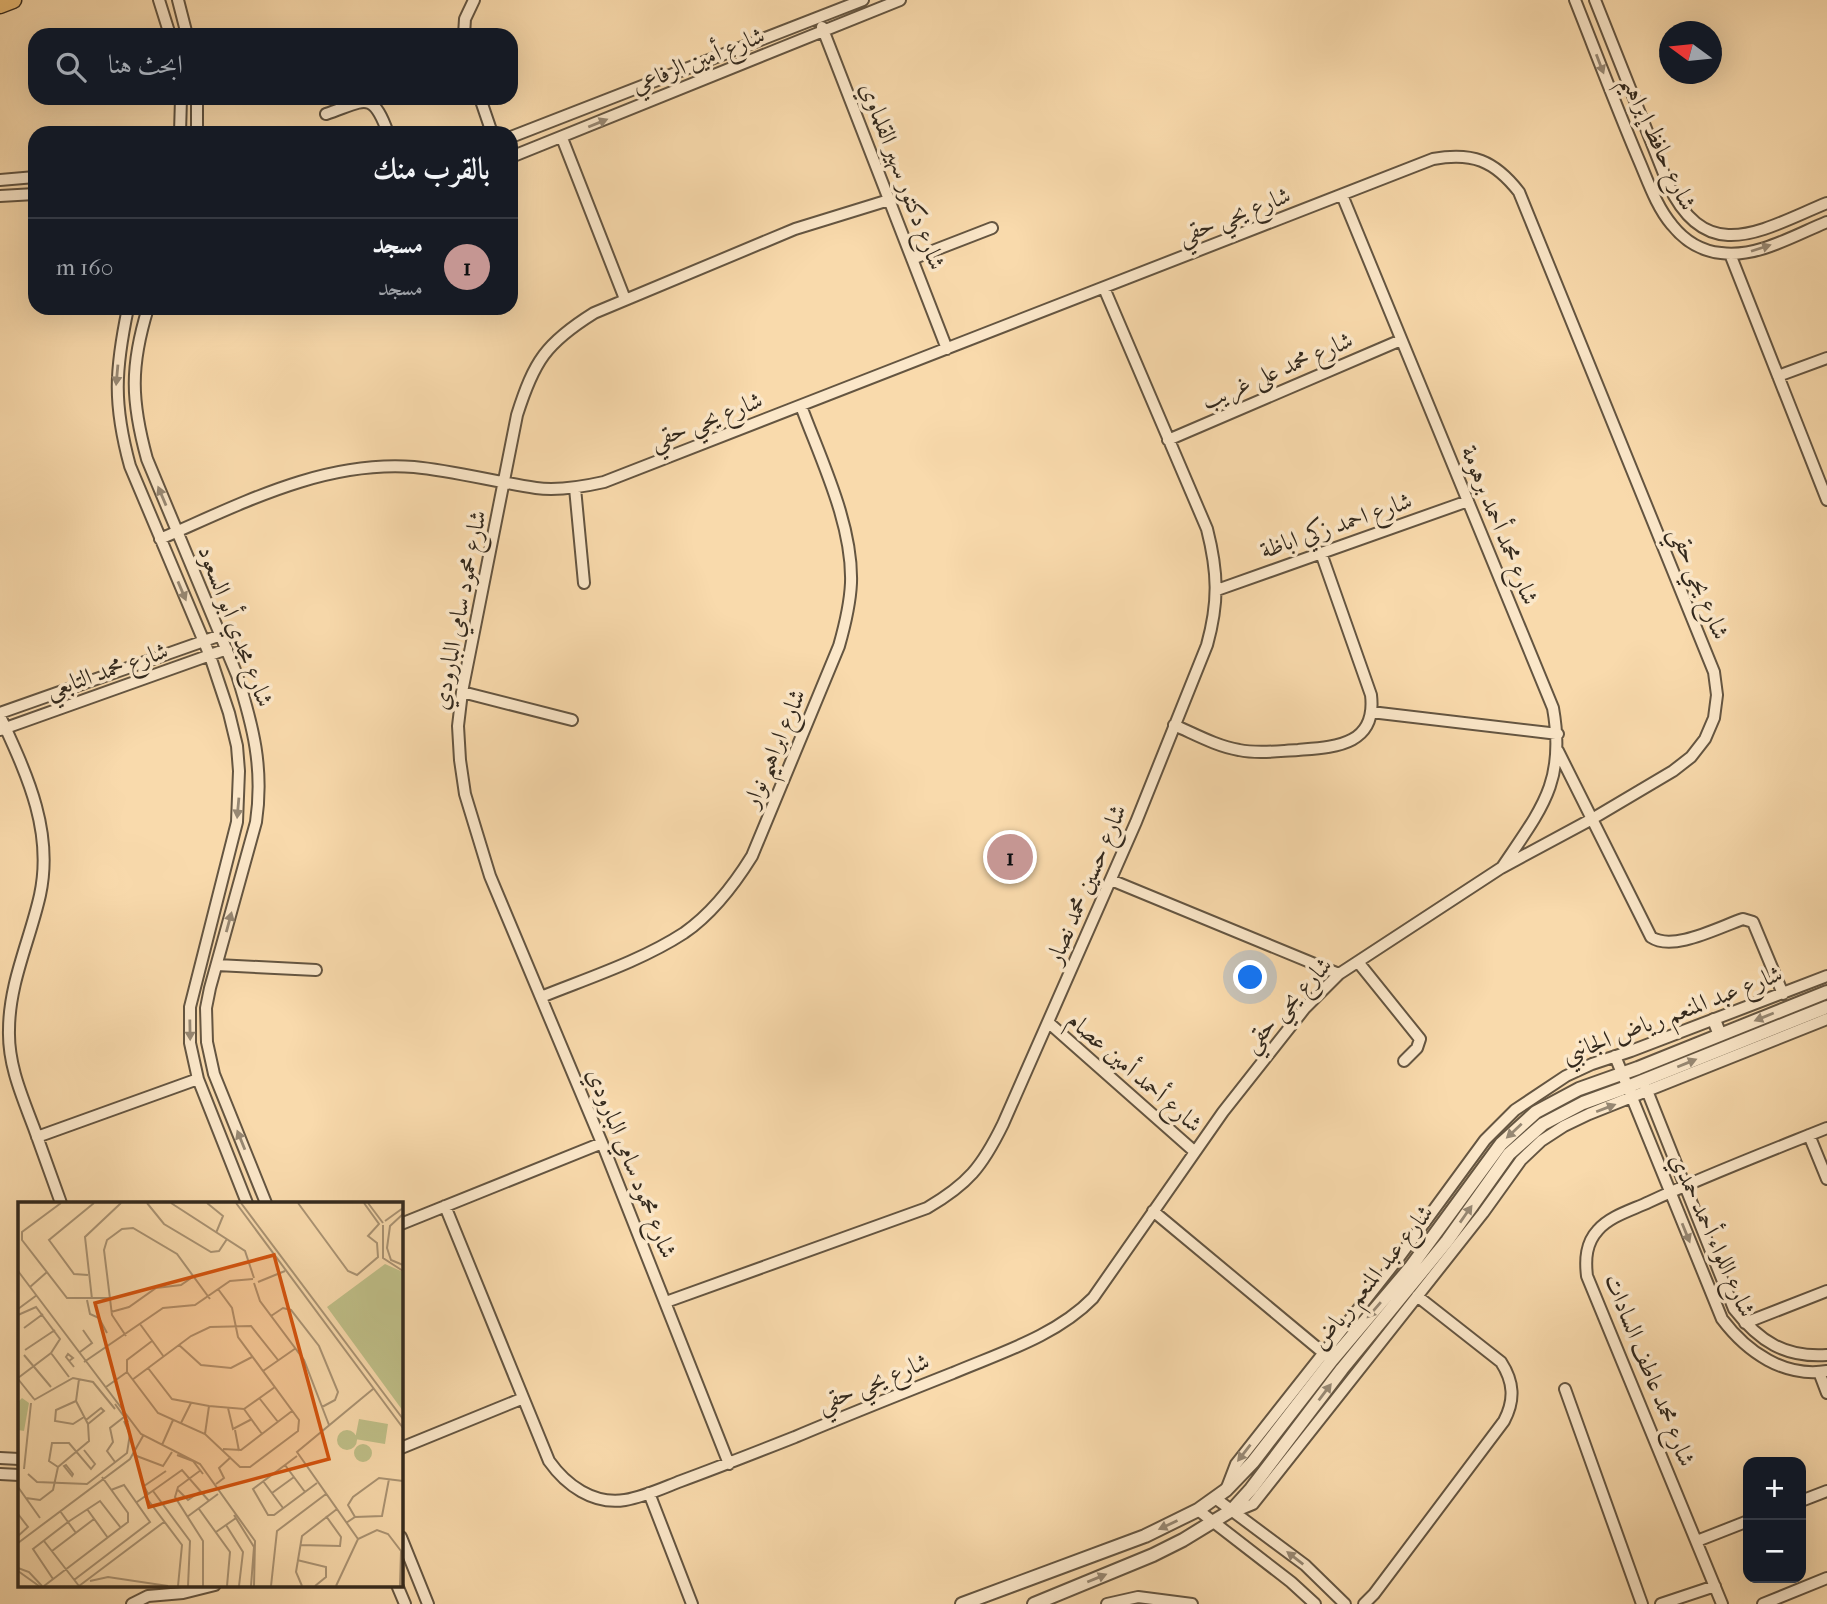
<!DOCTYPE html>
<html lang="ar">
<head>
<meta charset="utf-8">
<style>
  :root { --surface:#171b24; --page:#242831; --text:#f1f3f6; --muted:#9ea1a6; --line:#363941; --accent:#c59692 }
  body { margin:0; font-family:"IM FELL French Canon",Amiri,serif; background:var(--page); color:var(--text); direction:rtl }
  .controls { position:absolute; right:21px; bottom:21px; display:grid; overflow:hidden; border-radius:14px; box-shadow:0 7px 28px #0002 }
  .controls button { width:63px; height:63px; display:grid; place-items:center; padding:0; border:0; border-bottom:2px solid var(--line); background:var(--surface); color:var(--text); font:35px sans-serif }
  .compass { position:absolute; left:1659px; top:21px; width:63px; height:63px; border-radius:50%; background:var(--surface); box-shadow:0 7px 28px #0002; rotate:285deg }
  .you { position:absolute; left:1251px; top:978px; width:24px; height:24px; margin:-18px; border:5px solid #fff; border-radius:50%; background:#1a73e8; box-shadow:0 0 0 10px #1a73e833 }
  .badge { display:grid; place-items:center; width:46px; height:46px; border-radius:50%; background:var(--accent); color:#111; font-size:23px; font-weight:700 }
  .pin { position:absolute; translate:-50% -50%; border:4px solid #fff; box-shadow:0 2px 7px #0006 }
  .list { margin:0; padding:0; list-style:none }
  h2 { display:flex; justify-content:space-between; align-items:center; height:91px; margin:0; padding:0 28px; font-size:30px }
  h2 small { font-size:23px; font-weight:400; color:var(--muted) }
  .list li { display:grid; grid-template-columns:46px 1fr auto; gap:21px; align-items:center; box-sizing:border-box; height:98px; padding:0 28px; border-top:2px solid var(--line) }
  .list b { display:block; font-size:26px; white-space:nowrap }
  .list p { margin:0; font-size:23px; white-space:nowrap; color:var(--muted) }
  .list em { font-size:23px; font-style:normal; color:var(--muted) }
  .icon { flex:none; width:38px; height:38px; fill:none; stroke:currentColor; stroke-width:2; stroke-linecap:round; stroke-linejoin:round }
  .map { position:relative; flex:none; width:1827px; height:1604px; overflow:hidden; direction:ltr }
  .search { position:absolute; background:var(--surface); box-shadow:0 7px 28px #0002; left:28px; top:28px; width:490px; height:77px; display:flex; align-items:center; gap:18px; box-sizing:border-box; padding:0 24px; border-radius:21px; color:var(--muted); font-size:26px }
  .panel { position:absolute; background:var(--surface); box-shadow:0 7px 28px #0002; left:28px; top:126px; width:490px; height:189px; border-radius:21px; direction:rtl }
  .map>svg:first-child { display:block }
</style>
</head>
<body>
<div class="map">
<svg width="1827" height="1604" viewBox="0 0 1827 1604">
  <rect width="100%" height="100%" fill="#f9daac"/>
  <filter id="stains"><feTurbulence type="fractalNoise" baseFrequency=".00286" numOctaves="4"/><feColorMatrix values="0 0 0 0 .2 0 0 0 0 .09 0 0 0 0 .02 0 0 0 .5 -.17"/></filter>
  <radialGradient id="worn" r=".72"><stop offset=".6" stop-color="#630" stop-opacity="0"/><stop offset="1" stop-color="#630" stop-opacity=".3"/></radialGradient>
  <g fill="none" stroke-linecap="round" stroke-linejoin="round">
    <defs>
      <path id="minor" d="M159 0 170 35
        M178 0 187 35
        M1575 0C1596 53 1616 106 1638 158 1648 181 1656 206 1672 225 1684 240 1701 251 1721 253 1757 258 1795 235 1827 222
        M1595 0 1668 184C1707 268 1763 229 1827 203
        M822 27 947 349
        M464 35 465 19 474 0
        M480 98 492 133
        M326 114C365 101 372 89 388 133
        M180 133 181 98
        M197 133V98
        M511 137 863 0
        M562 138 625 299
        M511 157 900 0
        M0 180 35 177
        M1342 195 1553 708C1566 781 1542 808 1503 866
        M0 196 35 194
        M1730 254 1827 500
        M912 259 992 228
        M128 308C115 370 113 404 130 466L210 656 229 713 237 746 239 771 237 822 190 1007V1043L198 1079 247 1203
        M148 308C130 366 131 401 147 459L237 675C253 726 264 768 256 822L210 988 206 1008 207 1042 214 1074 266 1203
        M1778 376 1827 358
        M1168 440 1401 340
        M575 488 584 583
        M160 539C241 504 323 460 414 467 455 471 495 482 536 488 559 491 582 487 604 482L1433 159C1472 152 1494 160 1519 192L1714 672 1717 695 1714 718 1705 739 1691 757 1673 771 1592 819 1501 868 1339 974 1305 1008 1223 1112 1093 1298C1056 1336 1000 1353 953 1373 900 1394 847 1415 795 1437 757 1452 719 1467 681 1481 663 1488 644 1497 625 1500 593 1505 566 1485 549 1461L445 1206
        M1217 590 1468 501
        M462 692 572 720
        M1371 712 1558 734
        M0 713 221 635
        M0 716C26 773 54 830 40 895 30 940 9 983 9 1030 8 1065 22 1096 34 1128 43 1153 52 1178 61 1203
        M1174 725C1195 734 1216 746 1239 750 1258 754 1278 751 1298 750 1334 747 1377 746 1371 695L1321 553
        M0 730 227 649
        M1558 751 1651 937C1673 952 1719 927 1743 919L1753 922 1783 994
        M1111 880 1339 974
        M1358 962 1420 1039 1417 1048 1404 1061
        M217 965 316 970
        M541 997C588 978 641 961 684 933 713 913 734 885 752 856L839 646C845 625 850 605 851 583 853 525 821 460 801 406
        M1049 1023 1195 1152
        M1615 1056 1722 1319C1747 1352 1784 1378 1827 1371
        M1646 1088 1734 1309C1759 1341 1785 1358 1827 1355
        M1809 1135 1827 1179
        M37 1137 198 1079
        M1153 1211 1326 1355
        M401 1224 602 1143
        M666 1302 927 1208C968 1184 982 1167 1003 1124L1136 822 1207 645C1219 602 1218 572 1207 529L1104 288
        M1745 1323 1827 1291
        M1819 1372 1827 1393
        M1565 1389 1642 1604
        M401 1448 521 1399
        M0 1458 19 1459
        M729 1464 602 1143 490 876 465 794 460 760 458 726 462 692 517 415C534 361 546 343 594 313L795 229 889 200
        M0 1474 19 1475
        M1226 1490 1236 1464 1397 1260 1485 1140 1515 1110 1566 1076 1592 1064 1631 1051 1827 976
        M649 1493 692 1604
        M1215 1498 1305 1565 1345 1604
        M1801 1501 1827 1491
        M1233 1508 1241 1509 1253 1504 1483 1213 1521 1160 1541 1141 1564 1126 1589 1114 1827 1019
        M1198 1510 1291 1582 1315 1604
        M401 1537 428 1604
        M1697 1541 1748 1521
        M397 1585 405 1604
        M132 1604 148 1596 183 1593 215 1585
        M1107 1604 1138 1597 1192 1604
        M1364 1604 1374 1594 1504 1421C1515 1400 1514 1382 1501 1362L1417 1296
        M1661 1604 1715 1586
        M1722 1604 1587 1276C1585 1259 1586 1243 1598 1230 1610 1216 1632 1210 1649 1202 1707 1175 1767 1152 1827 1128
        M1763 1604 1827 1578"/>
      <path id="tertiary" d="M1714 1020 1720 1035
        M962 1604 1145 1536 1198 1510 1226 1490 1253 1462 1332 1360 1410 1268 1501 1144 1536 1112 1579 1089 1638 1068 1827 992
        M1034 1604 1153 1555 1183 1540 1232 1510 1251 1489 1342 1369 1447 1241 1509 1154 1543 1124 1583 1103 1627 1087 1827 1007"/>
      <path id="primary" d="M0 5 13 0"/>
    </defs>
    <!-- minor casing -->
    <use href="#minor" stroke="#645541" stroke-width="14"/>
    <!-- tertiary casing -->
    <use href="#tertiary" stroke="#645541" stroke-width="16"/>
    <!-- primary casing -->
    <use href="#primary" stroke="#33291d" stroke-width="19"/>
    <!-- minor -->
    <use href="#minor" stroke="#fbe7c9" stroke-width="10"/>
    <!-- tertiary -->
    <use href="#tertiary" stroke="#fbe7c9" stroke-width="12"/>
    <!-- primary -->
    <use href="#primary" stroke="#ecbd76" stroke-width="16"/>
  </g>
  <!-- one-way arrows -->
  <defs><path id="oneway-solid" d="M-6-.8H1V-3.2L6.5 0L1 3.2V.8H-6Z" transform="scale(1.75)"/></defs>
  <g fill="#978873">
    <use href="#oneway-solid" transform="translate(1600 64) rotate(69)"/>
    <use href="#oneway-solid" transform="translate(598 123) rotate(-22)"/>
    <use href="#oneway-solid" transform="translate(1761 248) rotate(-18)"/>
    <use href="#oneway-solid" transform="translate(117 375) rotate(95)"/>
    <use href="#oneway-solid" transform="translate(162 496) rotate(-113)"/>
    <use href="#oneway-solid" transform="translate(182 591) rotate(67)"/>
    <use href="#oneway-solid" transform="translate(238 808) rotate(95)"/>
    <use href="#oneway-solid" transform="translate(229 922) rotate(-75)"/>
    <use href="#oneway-solid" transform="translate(1764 1017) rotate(158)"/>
    <use href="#oneway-solid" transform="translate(190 1030) rotate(89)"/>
    <use href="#oneway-solid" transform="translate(1687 1063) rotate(-22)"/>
    <use href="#oneway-solid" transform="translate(1606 1108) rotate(-21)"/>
    <use href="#oneway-solid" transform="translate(1514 1131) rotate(137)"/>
    <use href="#oneway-solid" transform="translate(241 1140) rotate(-112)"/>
    <use href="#oneway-solid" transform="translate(1466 1214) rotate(-55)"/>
    <use href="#oneway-solid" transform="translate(1686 1233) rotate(68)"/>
    <use href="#oneway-solid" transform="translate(1374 1310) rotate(131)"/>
    <use href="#oneway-solid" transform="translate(1325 1392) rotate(-53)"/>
    <use href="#oneway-solid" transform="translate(1244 1453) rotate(128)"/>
    <use href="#oneway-solid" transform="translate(1168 1525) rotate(155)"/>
    <use href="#oneway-solid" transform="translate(1295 1558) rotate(-142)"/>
    <use href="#oneway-solid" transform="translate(1097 1578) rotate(-22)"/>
  </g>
  <g text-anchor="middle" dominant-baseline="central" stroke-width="7" stroke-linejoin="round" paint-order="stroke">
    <!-- street labels -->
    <g font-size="24" fill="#33291d" stroke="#fbe7c9">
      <text transform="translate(698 60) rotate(-22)">شارع أمين الرفاعي</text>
      <text transform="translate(1659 143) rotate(65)">شارع حافظ إبراهيم</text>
      <text transform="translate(903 176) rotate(69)">شارع دكتور سهير القلماوي</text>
      <text transform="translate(1234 215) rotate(-21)">شارع يحي حقي</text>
      <text transform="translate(1277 370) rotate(-23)">شارع محمد على غريب</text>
      <text transform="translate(706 420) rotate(-21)">شارع يحي حقي</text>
      <text transform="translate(1336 525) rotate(-19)">شارع احمد زكي اباظة</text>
      <text transform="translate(1500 525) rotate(68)">شارع محمد أحمد برهومة</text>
      <text transform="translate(1700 583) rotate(68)">شارع يحي حقي</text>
      <text transform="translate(459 610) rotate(-79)">شارع محمود سامي البارودي</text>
      <text transform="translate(236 626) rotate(69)">شارع مجدي أبو السعود</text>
      <text transform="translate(107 670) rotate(-19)">شارع محمد التابعي</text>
      <text transform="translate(774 748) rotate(-67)">شارع ابراهيم نوار</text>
      <text transform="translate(1086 884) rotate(-67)">شارع حسين محمد نصار</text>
      <text transform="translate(1287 1004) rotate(-47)">شارع يحي حقي</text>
      <text transform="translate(1672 1014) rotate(-21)">شارع عبد المنعم رياض الجانبي</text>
      <text transform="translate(1135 1072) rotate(41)">شارع أحمد أمين عصام</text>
      <text transform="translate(632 1163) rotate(68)">شارع محمود سامي البارودي</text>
      <text transform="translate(1713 1235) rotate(66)">شارع اللواء أحمد حمدي</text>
      <text transform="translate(1372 1277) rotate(-51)">شارع عبد المنعم رياض</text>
      <text transform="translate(1650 1370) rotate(68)">شارع محمد عاطف السادات</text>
      <text transform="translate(873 1382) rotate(-22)">شارع يحي حقي</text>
    </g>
  </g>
  <!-- overview -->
  <g transform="translate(18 1202)">
    <rect width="385" height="385" fill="#f9daac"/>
    <path d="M367 62 385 70V209L309 105ZM4 196 11 201 6 229 0 228V200ZM341 217 370 222 367 242 337 237ZM319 238a10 10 0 1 1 20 0a10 10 0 1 1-20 0ZM336 251a9 9 0 1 1 18 0a9 9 0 1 1-18 0Z" fill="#bfbf88"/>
    <path fill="none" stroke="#aa9373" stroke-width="2" d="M43 1 4 30V38L49 96H92M129 1 146 22 193 50 201 49 209 37M153 1 227 49 236 76M189 1 205 14 198 31M218 1 385 226M223 1 385 217M280 1 330 69 339 73 360 55 359 41 350 34 361 22 346 1M350 1 365 21M385 12 372 24 369 46 373 58 385 63M367 19 385 6M365 23V56L385 69M0 69 123 232 182 262 237 339 236 384M70 73 56 72 31 38 76 1M240 80 267 69M236 81 242 99 286 158 311 223M12 85 29 70M74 97 67 35 103 1M69 98 72 112 81 116 89 131M0 107 19 93M93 110 111 105 138 86 163 83 176 74M0 113 18 105 42 137 33 151 0 176M253 114 265 106 273 108 301 144 320 190 317 198 304 205M122 122 146 155M6 126 25 112M108 134 94 113 86 48 89 38 104 27 115 26 159 52 192 97M134 139 109 158V170L140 211 187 232 222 265H232L280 229 281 218 220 135 214 106 200 87M161 143 183 163 213 166 234 155M7 148 37 128M62 150 74 141 65 128M33 151 51 175M6 153 33 185M51 159 55 156 50 152 48 155 56 165M66 160 145 106 177 103 212 79 235 77M130 166 154 197 191 204 226 207 257 185M245 169 278 146M0 177 16 197M114 178 173 134 192 125 233 124 260 158M88 185 109 170M242 197 260 220M16 198 55 176 75 180 97 207M58 199 38 208 37 219 55 222 66 215M97 202 110 220M210 206 215 227 234 217M226 207 244 232M68 218 83 206 86 209 70 222M163 221 173 201M217 228 221 249M187 232 191 204M144 243 155 218M205 247 223 248 274 209M116 253 145 264 154 250M159 253 175 259 185 272M279 254 235 287 250 313H256L299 281M97 260 89 249 95 240 92 226 106 215M48 263 55 272 54 274 46 264ZM267 263 287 290M40 265 71 239 70 222 58 199 61 177M40 265 31 259 34 241H51L73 267 77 262 66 248M6 267 13 201M183 268 160 285 157 295 185 339V384M10 272 19 280 69 282 109 251 112 232 106 219M245 279 265 306M198 282 206 276 201 266 213 255M0 285 22 316M160 288 170 298 183 289M135 289 172 339 170 384M254 291 276 275M385 291V318M130 292 126 284 148 269M127 294 164 343 160 384M8 296 22 298 35 288 40 265M119 300 164 268 191 299M69 307 90 336M181 307 212 350 209 384M42 309 58 331M0 312 10 325 0 334M216 313 236 345 233 384M169 315 200 292M337 315 330 303 335 295 361 276 385 279M328 321 337 315 364 314 371 277M208 323 225 350 221 384M198 330 218 316M340 337 279 250 355 187M26 339 61 384M0 341 112 257 125 234M282 343 322 344 323 335 308 314M34 349 76 317M279 358 308 365V375L297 384M0 366 11 370 24 384M0 369 21 384M35 377 15 347 50 320 82 299 103 326M56 378 132 320 106 283 93 288M72 379 90 375 150 384M26 384 110 320V311L84 275M61 384 146 320M253 384 259 329 308 292M284 384 278 370 284 334 319 307M318 384 340 337 359 328 370 332 383 349 382 384"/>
    <path fill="#d6540e" fill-opacity="0.15" stroke="#d6540e" stroke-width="3.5" d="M256 53 311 257 131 305 77 101Z"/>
    <rect width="385" height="385" fill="none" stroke="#33291d" stroke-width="3.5"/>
  </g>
  <rect width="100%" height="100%" filter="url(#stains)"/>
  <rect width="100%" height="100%" fill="url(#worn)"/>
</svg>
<div class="controls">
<button>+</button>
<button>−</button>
</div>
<svg class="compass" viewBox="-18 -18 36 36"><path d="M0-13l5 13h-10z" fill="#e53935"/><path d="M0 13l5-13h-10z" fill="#9ea1a6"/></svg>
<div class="you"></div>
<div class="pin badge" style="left:1010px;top:857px">1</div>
<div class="search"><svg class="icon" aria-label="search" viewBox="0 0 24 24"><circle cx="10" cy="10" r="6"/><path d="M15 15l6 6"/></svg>ابحث هنا</div>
<section class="panel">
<h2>بالقرب منك<small></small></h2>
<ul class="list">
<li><span class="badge">1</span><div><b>مسجد</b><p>مسجد</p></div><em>160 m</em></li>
</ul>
</section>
</div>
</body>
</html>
